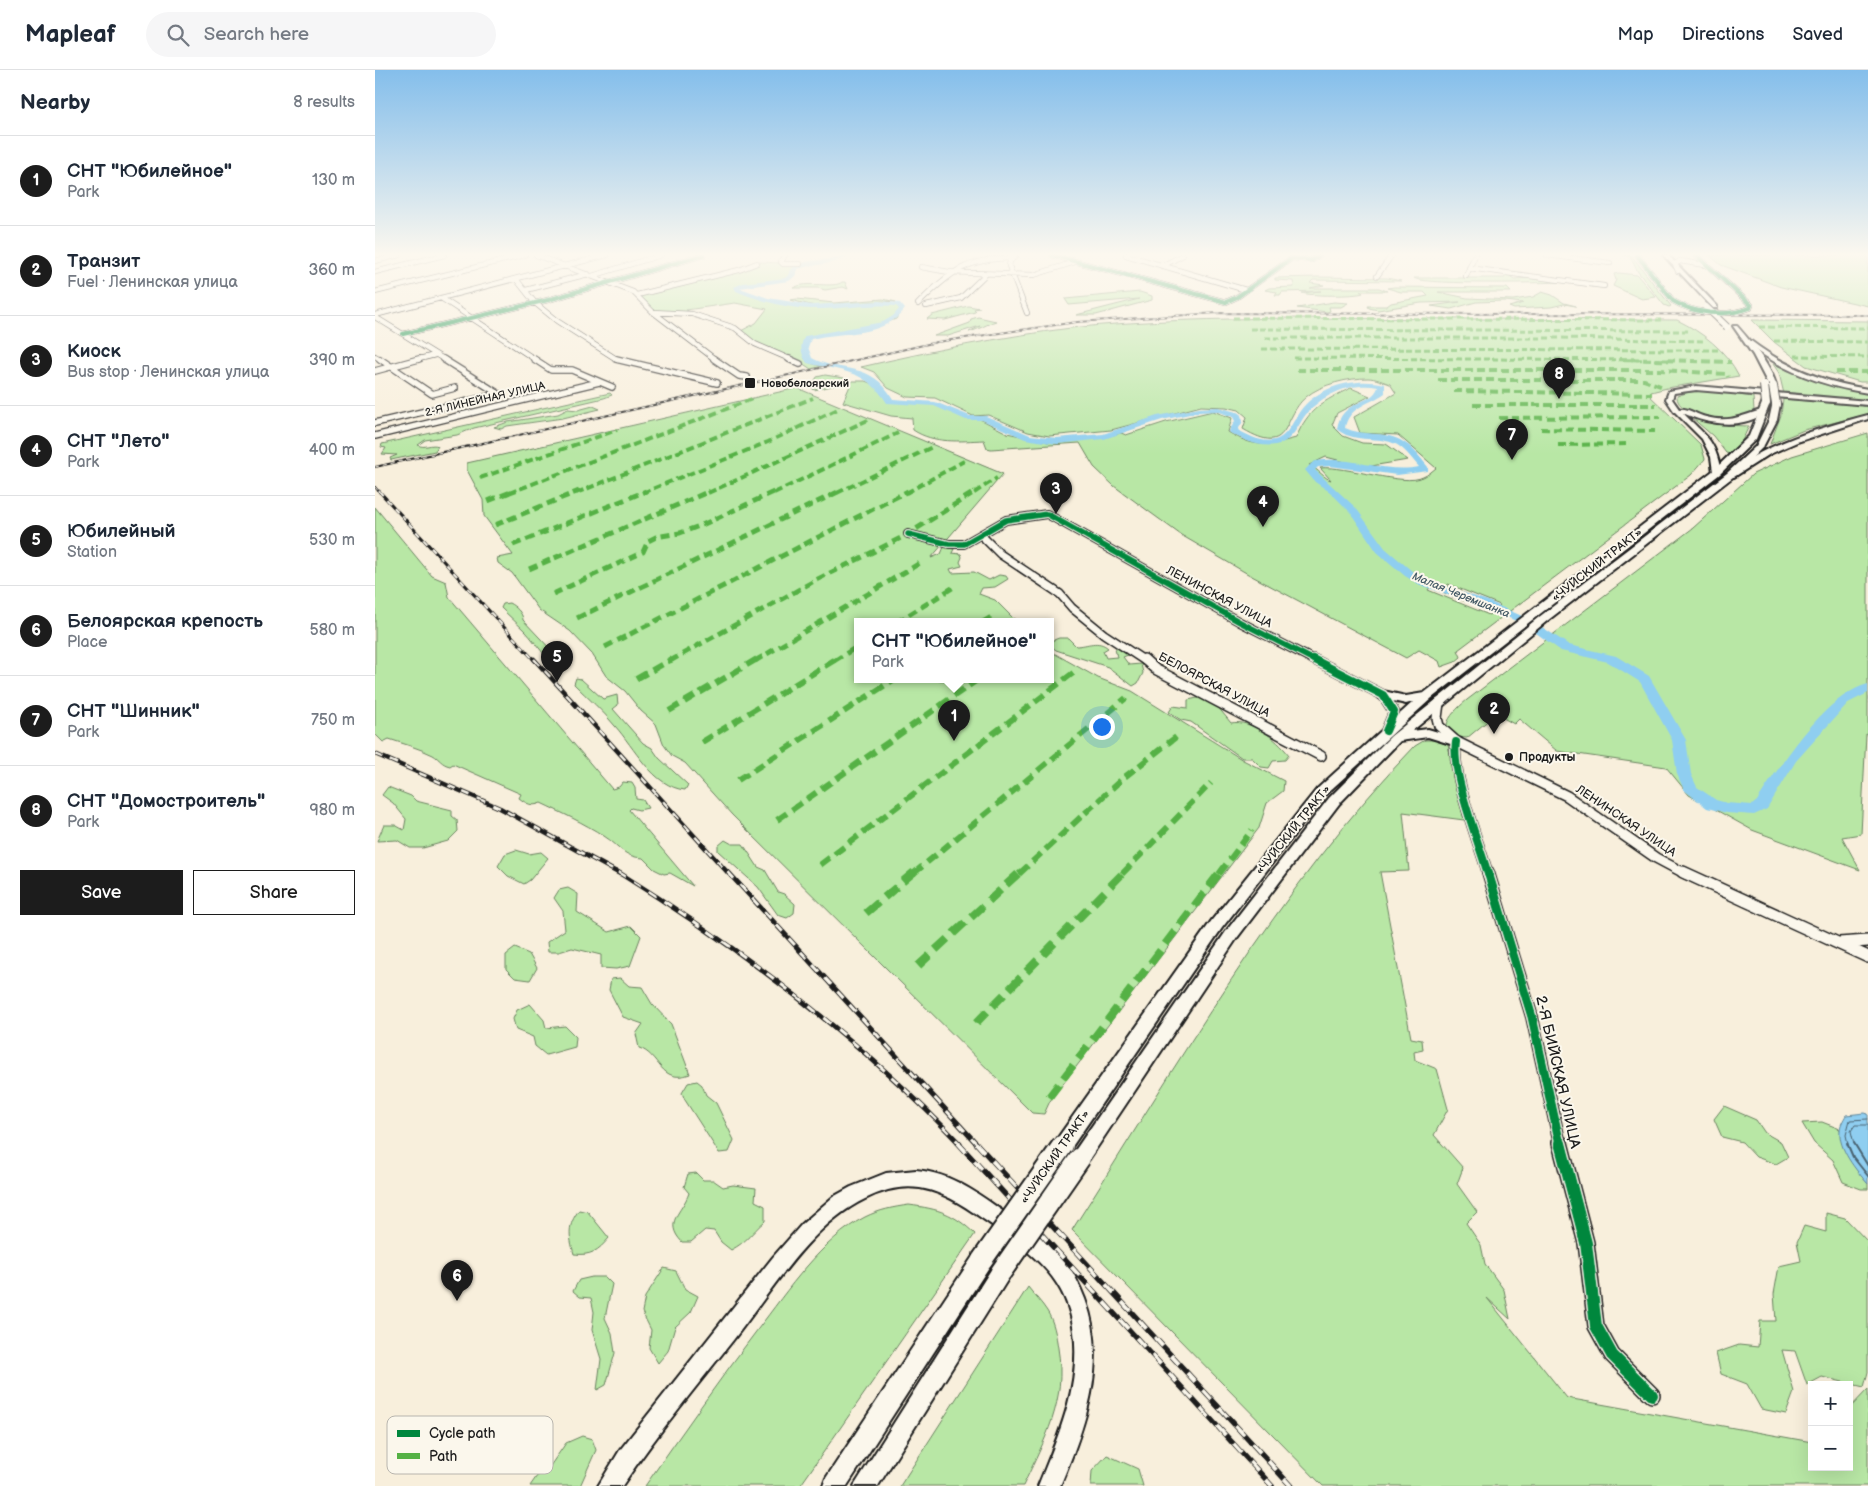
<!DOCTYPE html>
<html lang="en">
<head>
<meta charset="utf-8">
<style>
  :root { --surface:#fff; --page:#f6f6f7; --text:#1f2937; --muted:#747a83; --line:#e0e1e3; --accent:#1c1c1c }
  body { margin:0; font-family:"Balsamiq Sans",sans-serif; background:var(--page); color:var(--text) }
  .controls { position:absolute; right:15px; bottom:15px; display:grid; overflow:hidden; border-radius:0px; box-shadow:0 5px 20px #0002 }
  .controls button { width:45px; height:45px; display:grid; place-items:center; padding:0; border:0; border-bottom:1px solid var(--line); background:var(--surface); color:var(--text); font:25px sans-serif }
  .you { position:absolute; left:726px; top:656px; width:18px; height:18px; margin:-12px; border:4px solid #fff; border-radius:50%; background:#1a73e8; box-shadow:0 0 0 8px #1a73e833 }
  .badge { display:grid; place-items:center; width:32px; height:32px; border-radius:50%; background:var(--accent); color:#fff; font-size:16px; font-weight:700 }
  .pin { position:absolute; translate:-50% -41px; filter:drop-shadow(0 1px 2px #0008) }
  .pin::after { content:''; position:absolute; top:26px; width:18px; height:15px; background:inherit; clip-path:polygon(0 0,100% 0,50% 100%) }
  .popup { position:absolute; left:479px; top:548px; width:200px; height:65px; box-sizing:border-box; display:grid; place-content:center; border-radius:0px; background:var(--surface); filter:drop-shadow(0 1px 4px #0005); font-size:16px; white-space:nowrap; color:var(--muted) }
  .popup b { font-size:19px; color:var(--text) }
  .popup::after { content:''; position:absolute; left:50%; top:100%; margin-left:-10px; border:10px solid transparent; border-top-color:var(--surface) }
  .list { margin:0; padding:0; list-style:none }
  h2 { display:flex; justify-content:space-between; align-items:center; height:65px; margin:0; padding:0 20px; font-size:21px }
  h2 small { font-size:16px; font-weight:400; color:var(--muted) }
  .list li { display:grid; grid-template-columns:32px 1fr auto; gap:15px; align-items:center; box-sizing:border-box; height:90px; padding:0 20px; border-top:1px solid var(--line) }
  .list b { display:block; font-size:19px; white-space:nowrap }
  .list p { margin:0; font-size:16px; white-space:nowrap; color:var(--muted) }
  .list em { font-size:16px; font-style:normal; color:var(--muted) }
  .actions { display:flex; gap:10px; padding:15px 20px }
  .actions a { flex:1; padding:11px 0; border:1px solid var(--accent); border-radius:0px; text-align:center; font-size:18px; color:var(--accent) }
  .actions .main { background:var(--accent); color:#fff }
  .icon { flex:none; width:28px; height:28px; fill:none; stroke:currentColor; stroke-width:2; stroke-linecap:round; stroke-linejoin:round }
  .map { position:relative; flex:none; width:1493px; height:1416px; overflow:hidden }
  header { display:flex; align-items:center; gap:30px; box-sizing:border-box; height:70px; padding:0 25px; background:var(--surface); border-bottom:1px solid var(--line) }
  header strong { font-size:24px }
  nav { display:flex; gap:28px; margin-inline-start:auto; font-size:18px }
  .search { width:350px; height:45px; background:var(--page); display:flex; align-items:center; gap:12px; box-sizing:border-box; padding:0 18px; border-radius:28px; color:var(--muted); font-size:19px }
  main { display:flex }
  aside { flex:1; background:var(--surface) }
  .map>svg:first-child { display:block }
</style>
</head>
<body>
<header>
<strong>Mapleaf</strong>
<div class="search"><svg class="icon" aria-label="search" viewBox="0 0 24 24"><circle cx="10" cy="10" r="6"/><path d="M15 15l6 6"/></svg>Search here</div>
<nav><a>Map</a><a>Directions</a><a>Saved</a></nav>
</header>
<main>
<aside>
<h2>Nearby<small>8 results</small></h2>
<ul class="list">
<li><span class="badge">1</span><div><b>СНТ &quot;Юбилейное&quot;</b><p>Park</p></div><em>130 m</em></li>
<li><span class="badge">2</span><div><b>Транзит</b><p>Fuel · Ленинская улица</p></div><em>360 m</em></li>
<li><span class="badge">3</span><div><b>Киоск</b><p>Bus stop · Ленинская улица</p></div><em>390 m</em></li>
<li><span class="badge">4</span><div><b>СНТ &quot;Лето&quot;</b><p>Park</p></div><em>400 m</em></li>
<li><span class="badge">5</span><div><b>Юбилейный</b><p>Station</p></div><em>530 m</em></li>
<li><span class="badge">6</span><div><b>Белоярская крепость</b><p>Place</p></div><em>580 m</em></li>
<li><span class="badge">7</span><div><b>СНТ &quot;Шинник&quot;</b><p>Park</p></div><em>750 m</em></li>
<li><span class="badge">8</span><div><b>СНТ &quot;Домостроитель&quot;</b><p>Park</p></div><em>980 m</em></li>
</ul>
<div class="actions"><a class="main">Save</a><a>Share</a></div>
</aside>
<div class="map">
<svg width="1493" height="1416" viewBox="0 0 1493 1416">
  <rect width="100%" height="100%" fill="#f8efdc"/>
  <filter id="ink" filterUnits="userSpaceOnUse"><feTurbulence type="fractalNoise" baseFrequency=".02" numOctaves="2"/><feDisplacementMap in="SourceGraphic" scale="10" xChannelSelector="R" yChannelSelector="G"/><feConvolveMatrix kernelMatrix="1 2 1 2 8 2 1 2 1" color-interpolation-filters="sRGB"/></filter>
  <g filter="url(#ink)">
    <!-- green -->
    <path fill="#b8e7a5" stroke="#6a8260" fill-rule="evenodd" d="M1256 185 1296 236 1294 237 1289 235 1263 202 1255 187 1249 185Z
      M1493 185V236L1406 217 1346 195 1334 185Z
      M386 192 425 194 412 210 368 215 363 220C383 229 423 237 446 237 472 236 497 231 523 234L527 239 521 249 505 255 433 268C429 274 428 287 431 290 435 294 442 295 447 296L436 299 424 291 395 281 364 262 381 253 392 239 360 233 311 240 316 242H278L262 225Z
      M1244 203 1262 205 1281 227 1267 229 1238 216 1241 210 1239 204Z
      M1130 204 1140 206H1135L1139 209 1158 208 1188 212C1168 213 1046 215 1039 208H1130Z
      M943 207 1012 208 1026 211 938 210 935 213 949 215 935 218H1004L1012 221H985L988 223C980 226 935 226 927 223L946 221 907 222 905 225H900L902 222 890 220 894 218 919 217 918 211 900 210V208Z
      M467 212H470L473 219 468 217 450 220 443 218H418C432 210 459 219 467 212Z
      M1019 217 1132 218 1136 222H1063L1092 228 1138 230 1158 227 1167 222 1177 225 1189 233 1201 236 1189 234 1176 237 1139 239 1134 237 1148 233 1130 231 1101 232 1076 239 1056 236 1085 232 1046 233 1003 240 994 238 993 236H1012L1016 233 1053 226 1049 222H1026L1012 218Z
      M765 222 777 226V230L721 245H701L764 229 694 235 690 229Z
      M422 229 459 233 508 229 521 232 507 231 440 236 415 230Z
      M959 232 973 233 966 237H954L955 241 952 242 922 238Z
      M593 236 605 238 599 239 601 241 600 242 570 250 552 249 557 245Z
      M603 247 621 251C612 254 605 259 594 262L605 256 573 266H559L595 253 596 249Z
      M917 248 1302 250C1327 262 1351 280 1364 306L1292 318 1272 323 1326 375 1330 389 1316 405 1083 580 1086 587 1080 592 1066 597 1064 591 1044 580 1031 588 873 504 806 465 739 416 719 397 705 373 616 379 612 378 609 370C585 371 559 374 538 360L537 348 516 346 468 332 477 311H490L503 316 510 322 515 331 560 334 575 342 607 350 632 363 673 372 734 366 746 363 751 365 791 352 838 341 857 348 853 362C880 378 891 376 921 368 933 339 948 331 976 318L995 326 962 343 957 355 968 366 987 373 1011 374 1033 390 990 397 951 387 934 395C943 399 950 409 956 410L945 398C971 395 1029 417 1048 407 1053 405 1057 401 1061 398L1023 365 985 363 979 347 1021 323 1015 314C1009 312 1000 308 993 308 974 308 946 314 931 327 906 348 917 388 868 359L872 347 864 340 851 337 826 336 736 360 674 366 653 362 613 345 598 346 560 328 532 327 513 318 499 302 486 297C555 281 625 267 696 258 769 250 843 249 917 248ZM1073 514 1125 535 1114 545 1053 520 1055 517C1071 523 1102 539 1118 535L1073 517Z
      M1377 250 1493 251V312H1485L1431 296 1399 272Z
      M1398 294 1445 313 1493 324V330L1409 324 1404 303Z
      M450 305 469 308 470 313 439 320 436 317 442 307Z
      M422 318 628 404 556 488 566 484 569 477 579 479 577 483 586 484 587 487 585 492 587 496 575 499 577 503 599 502 614 510 624 505 631 506 633 509 620 517 607 518 604 524 620 530 639 549 646 552H483V610H675V581L723 608 757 621 868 690 909 711 908 721 892 733 884 758 675 1031 669 1044 657 1043 357 745 310 693 297 686 289 675 281 654 266 641 250 621 231 606 217 584 195 561 164 540 137 503 123 493 122 488 138 485 109 446 108 430 92 400V393Z
      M1314 322 1333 321 1378 327 1379 340C1367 358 1300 347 1302 326Z
      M235 323 237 325 229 328 99 358 82 365 50 370 43 375C49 379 57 373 63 376L60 381 16 390 15 388 22 385 7 384 11 378 6 377 7 374Z
      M1408 329 1493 336V344L1429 360 1395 374 1406 345Z
      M218 336 225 339 188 348 132 356 126 359 119 357 133 352 183 344 193 339 203 340Z
      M1316 347 1346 355 1374 356 1366 373 1355 384 1351 383 1338 366Z
      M1493 363V665L1491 664 1486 764 1467 767 1485 800 1377 760 1314 725 1291 697 1182 681 1144 649 1139 654 1121 644 1092 668C1056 665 1076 643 1092 630L1318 458 1378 404 1417 386Z
      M0 437 57 506 71 512 74 527 237 719 244 717 248 712 257 713 260 718 261 729 268 730 273 738 264 740 256 738 254 740 318 816 295 803 289 804 279 799 268 788C248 787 245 776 229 766 209 753 187 743 166 733 157 737 152 734 144 728L146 724 78 694 75 696C66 694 65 689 58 685 44 678 29 674 14 669L8 672 0 664Z
      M134 533C140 536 148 543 148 550L180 584 189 590 187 595 183 597C170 588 161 573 151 562 143 554 134 546 126 538L128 534Z
      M684 568H693L701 576C712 576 723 569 733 578L728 581 731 588 742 587 740 579 745 578 751 581 753 585 748 587 754 595 766 594 768 603 763 613 758 616 733 597 681 580 676 576V571Z
      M201 608 206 609 228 629 242 625 243 635 238 639 268 673 277 678 284 688 313 715 310 720C278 717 259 677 240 656 228 641 213 628 199 614Z
      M827 627 842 636 856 653C876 649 902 669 914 685L910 690 898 691 894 698 886 697 877 688H867L816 652 806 650 794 642 798 636 813 638V630Z
      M1050 670H1060L1073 675 1089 750 1028 742 1034 801 1005 802 1036 968 1047 970 1048 980 1039 982 1040 990 1062 999 1073 1039 1059 1065 1088 1098 1082 1114 1102 1142 1091 1153 1106 1175 1110 1194 1129 1220 1135 1249 1112 1228 1192 1328 1437 1372V1397H1474V1339L1493 1319V1416H948L697 1160C803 994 902 819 1040 676Z
      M13 717 36 726 41 731 77 740V746L82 750 83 761 73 771 48 778H35L22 770 2 771 9 755H20L29 760 31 749 18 733 7 725Z
      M350 770 357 774H368L383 797 390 800 403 822 409 824 420 834 419 843 412 848 403 845 383 817 343 781V776Z
      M141 780 154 784 166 782 173 788 155 810 149 814 133 806 123 796 130 784Z
      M193 818 203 824 202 842 234 862 256 856 266 866 255 896 241 899 226 898V885L197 878 184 882H173L172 872 190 860 188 841 179 828 184 820Z
      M140 878 154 884 162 898 155 910 140 908 131 899V885Z
      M245 908 254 916 267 917 277 934 296 954 315 1004C285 1015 285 984 264 978L261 964 268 954 248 947 234 920 236 909Z
      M155 934 169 950 171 958 190 956 201 967 200 977 171 985 160 976 158 967 141 960 138 949 142 940Z
      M322 1011 327 1015 331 1025 341 1033 359 1070 354 1082 344 1083 310 1030 307 1023 313 1013Z
      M1349 1036 1381 1050 1390 1063 1406 1072 1413 1087 1401 1094 1381 1087 1367 1072 1347 1067 1339 1049Z
      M1447 1052 1465 1059C1469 1081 1478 1097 1493 1114V1119H1486L1468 1112 1458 1090 1439 1073 1427 1053Z
      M321 1103 328 1110H338L348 1117 358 1115 381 1118 380 1131 390 1136V1151C376 1163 373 1171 356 1180L346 1172 339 1161 330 1160 316 1172H307C288 1152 307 1143 314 1123L309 1117 313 1104Z
      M534 1135C564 1139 578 1143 600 1164L425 1416H270C307 1363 344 1310 383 1259 412 1221 447 1169 490 1147 504 1140 519 1137 534 1135Z
      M204 1140 213 1142 234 1168C223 1181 216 1186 199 1184 194 1165 192 1156 204 1140Z
      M1451 1143 1470 1148 1493 1172V1302L1489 1317 1447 1307 1432 1315 1420 1281 1407 1280 1419 1322 1411 1344 1386 1339 1372 1314 1346 1304 1341 1283 1364 1275 1383 1277 1385 1251H1401L1399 1224 1404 1196 1426 1191 1422 1172 1429 1156 1451 1162Z
      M289 1198 301 1201 310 1219 323 1226 316 1242 300 1257 293 1281 283 1293 274 1278 276 1260 267 1242 270 1227Z
      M217 1207H230L237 1214 230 1248 237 1263 240 1283 231 1315 222 1320 226 1289 217 1260 219 1242 216 1228 205 1227 198 1221 204 1210Z
      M653 1217C659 1225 667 1233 672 1241 679 1252 681 1265 683 1278 692 1331 670 1369 648 1416H525Z
      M207 1366 217 1369 221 1380 205 1416H155L162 1406 173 1399 191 1373Z
      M732 1385 763 1399 768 1416H716L717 1401Z"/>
    <!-- water -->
    <path fill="#8fcef0" stroke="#61879b" d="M1490 1043 1493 1044V1114C1481 1100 1463 1079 1465 1060 1465 1055 1469 1049 1471 1045Z"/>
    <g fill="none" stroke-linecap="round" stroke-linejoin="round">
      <!-- shore-far1 -->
      <path stroke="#4a6371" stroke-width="1" d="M1473 1074 1471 1065 1475 1050 1493 1049
        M1479 1074 1476 1061 1480 1055H1493"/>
      <!-- shore -->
      <path stroke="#4a6371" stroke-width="2" d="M1472 1073 1478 1087 1493 1106
        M1479 1073 1493 1096"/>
      <!-- river -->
      <path fill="#8fcef0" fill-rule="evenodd" d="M467 185H476C459 195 440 194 423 199L420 206 414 211 365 218 393 228 437 235 504 231 525 233 530 239C508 268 468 261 436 269L433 277 437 288C466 304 496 290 518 329L560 332 595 346H611L655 365 682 368 728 364 782 346 824 338 843 337 865 343 868 351 863 360C874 366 887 373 900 370 913 366 918 351 925 341 943 316 981 307 1010 314V323C995 334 973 337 970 358 987 366 1008 361 1025 370 1037 376 1045 387 1053 397V401L1022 405 955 396 943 397 940 400 981 438 1010 478 1038 502 1053 511 1113 531 1158 551 1194 575 1241 586 1274 606 1311 670 1316 704 1322 717 1341 730 1352 733 1377 735 1382 731C1406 694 1449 626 1493 614V623L1473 633 1421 691 1392 739 1379 745 1352 743 1332 738 1309 720 1302 704 1297 670 1265 612 1233 592 1186 581 1150 555 1105 535 1045 515 1030 506 1002 482 975 442 955 422 940 412 930 400 932 398C935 395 937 392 941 391 975 385 1009 404 1044 397 1037 389 1029 377 1018 373 1000 366 977 373 962 359 966 329 998 335 1003 317 979 312 950 323 933 342 927 348 924 357 918 364 901 385 874 373 855 363L854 361 860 351 858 347 842 341 824 342 787 350 729 369 682 374 650 369 607 350H591L559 336 512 333C492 300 466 301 432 293 426 284 424 276 430 266L508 252 518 246 524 239 521 236C496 234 472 238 448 239 419 240 387 232 361 221L359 217 368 213 410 208C415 205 415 199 420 196 434 188 452 192 467 185Z"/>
      <defs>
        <path id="minor-far5" d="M161 185 258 222 278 242 341 290
          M410 185 406 192 408 194H425
          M677 185 851 232 862 227 917 188 937 190 944 185
          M751 185 871 220
          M1172 185 1235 193
          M1262 185 1298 231C1320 244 1351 247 1375 238L1376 235 1321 185
          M641 186 635 191 634 196 652 243
          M0 191 24 185
          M787 196 808 185
          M546 197 574 202 659 205 700 192
          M1094 198 1229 216
          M1303 201 1300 194 1305 191 1330 195
          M0 202 69 185
          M217 206 286 185
          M1002 206 1017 185
          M1091 206 1100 185
          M141 209 160 233 182 251 243 290
          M151 220 213 204
          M0 222 150 185
          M262 225 364 200 382 193
          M66 228 161 290
          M543 234C575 202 592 188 638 188
          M551 236 586 228 611 204
          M278 242 317 244 360 258 380 274 417 290
          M0 245 232 185
          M0 247 70 290
          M28 264 173 230 328 185
          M0 286 7 290
          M40 290 60 285"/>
        <path id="minor-far4" d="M5 289 57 324 80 318
          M68 289 124 324
          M159 289 176 300H197L237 317
          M241 289 342 313
          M339 289 364 306 372 307
          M414 289 425 294
          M0 301 44 289
          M0 353 124 324
          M0 366 224 312"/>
        <path id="minor-far3" d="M533 464 574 474H589L631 450 672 444 865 552 941 591
          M607 466 625 484 685 524 697 538 729 564 770 591"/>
        <path id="minor-far2" d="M769 589 780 599 946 686
          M938 589 1008 625 1019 642 1011 661
          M1064 633 1062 648 1064 656 1082 672 1192 726 1281 788 1311 804
          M1081 672C1076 704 1103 770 1113 804"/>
        <path id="minor-far1" d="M1113 802 1157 947 1185 1074
          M1308 802 1493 887
          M1464 873 1493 871"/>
        <path id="minor" d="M1185 1073 1211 1173 1221 1256 1237 1285 1277 1325"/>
        <path id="major" d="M1372 271H1376C1411 298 1449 312 1493 319V323C1448 316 1408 302 1372 273Z
          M1321 316 1493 331V335L1321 320 1299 323 1297 329 1304 339C1312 337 1322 345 1331 347 1354 353 1367 346 1389 339L1392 341C1369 360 1333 355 1308 343 1330 366 1340 368 1346 402L1342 404 1338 402 1336 387 1327 369 1299 341 1291 329 1294 321Z
          M1493 345V349L1422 372 1395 384 1359 407 1352 405C1384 375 1451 356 1493 345Z"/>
        <path id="highway" d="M1288 185H1293L1342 236V238H1338Z
          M1358 256H1362C1373 268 1401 302 1401 318H1395L1378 285Z
          M1388 331 1395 333 1381 369 1345 404 1057 628 950 725 847 858 694 1081 688 1084 682 1081 679 1075 682 1069 837 850 942 719 1038 632 1031 634 1004 628 1002 625 1004 622 1008 621 1031 626 1049 623 1339 400 1374 366Z
          M1398 332 1405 334 1402 350 1388 377 1358 407 1172 551 1037 661 1053 659 1086 669 1088 672 1086 675 1082 676 1053 667 1025 671 964 734 862 868 711 1094 705 1097 699 1094 696 1088 699 1082 852 860 954 728 1016 666 1164 547 1352 403 1381 376 1394 350Z
          M541 1100C577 1103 603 1124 632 1144 651 1156 671 1169 686 1186 697 1198 704 1214 710 1229 734 1292 710 1357 685 1416H663C683 1367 706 1316 699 1262 692 1208 659 1185 617 1155 575 1126 543 1102 490 1129 433 1157 397 1221 359 1269 321 1317 281 1365 247 1416H223L245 1380 398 1187 427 1154 458 1127 476 1117 511 1103Z
          M607 1180 614 1183 617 1190 614 1197 472 1416H448L451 1408 600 1183Z
          M626 1192 633 1195 636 1202 633 1209 503 1416H479L619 1195Z"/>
      </defs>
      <!-- minor-far5 casing -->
      <use href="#minor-far5" stroke="#1c1c1c" stroke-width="6"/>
      <!-- minor-far4 casing -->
      <use href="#minor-far4" stroke="#1c1c1c" stroke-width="8"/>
      <!-- minor-far3 casing -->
      <use href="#minor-far3" stroke="#1c1c1c" stroke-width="10"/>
      <!-- minor-far2 casing -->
      <use href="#minor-far2" stroke="#1c1c1c" stroke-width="12"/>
      <!-- minor-far1 casing -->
      <use href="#minor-far1" stroke="#1c1c1c" stroke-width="14"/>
      <!-- minor casing -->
      <use href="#minor" stroke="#1c1c1c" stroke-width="18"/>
      <!-- major casing -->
      <use href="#major" stroke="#1c1c1c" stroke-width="4"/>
      <!-- highway casing -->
      <use href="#highway" stroke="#1c1c1c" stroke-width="4"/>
      <!-- minor-far5 -->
      <use href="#minor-far5" stroke="#fbf7ec" stroke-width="4.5"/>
      <!-- minor-far4 -->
      <use href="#minor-far4" stroke="#fbf7ec" stroke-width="5.5"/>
      <!-- minor-far3 -->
      <use href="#minor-far3" stroke="#fbf7ec" stroke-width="7"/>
      <!-- minor-far2 -->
      <use href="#minor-far2" stroke="#fbf7ec" stroke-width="9"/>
      <!-- minor-far1 -->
      <use href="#minor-far1" stroke="#fbf7ec" stroke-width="11"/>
      <!-- minor -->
      <use href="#minor" stroke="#fbf7ec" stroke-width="14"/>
      <!-- major -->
      <use href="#major" fill="#fbf7ec" fill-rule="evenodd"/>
      <!-- highway -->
      <use href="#highway" fill="#fbf7ec" fill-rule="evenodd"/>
      <defs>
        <path id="rail-far4" d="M0 397 562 272 702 252 843 243 1493 245
          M0 417 5 423"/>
        <path id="rail-far3" d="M4 421 160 591"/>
        <path id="rail-far2" d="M159 589 354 804
          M0 684 125 738 245 804"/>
        <path id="rail-far1" d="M243 802C368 880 483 967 585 1074
          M353 802 602 1074"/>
        <path id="rail" d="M583 1073 897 1416
          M601 1073 916 1416"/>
      </defs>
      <!-- rail-far4 casing -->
      <use href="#rail-far4" stroke="#1c1c1c" stroke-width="2"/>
      <!-- rail-far3 casing -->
      <use href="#rail-far3" stroke="#1c1c1c" stroke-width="3"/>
      <!-- rail-far2 casing -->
      <use href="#rail-far2" stroke="#1c1c1c" stroke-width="4.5"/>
      <!-- rail-far1 casing -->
      <use href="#rail-far1" stroke="#1c1c1c" stroke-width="5"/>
      <!-- rail casing -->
      <use href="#rail" stroke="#1c1c1c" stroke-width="5.5"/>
      <!-- rail-far4 -->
      <use href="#rail-far4" stroke="#fbf7ec" stroke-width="1" stroke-dasharray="4" stroke-linecap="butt"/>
      <!-- rail-far3 -->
      <use href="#rail-far3" stroke="#fbf7ec" stroke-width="2" stroke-dasharray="5.5" stroke-linecap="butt"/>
      <!-- rail-far2 -->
      <use href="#rail-far2" stroke="#fbf7ec" stroke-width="2.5" stroke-dasharray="8" stroke-linecap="butt"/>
      <!-- rail-far1 -->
      <use href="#rail-far1" stroke="#fbf7ec" stroke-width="3" stroke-dasharray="9" stroke-linecap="butt"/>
      <!-- rail -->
      <use href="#rail" stroke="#fbf7ec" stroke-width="4" stroke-dasharray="12" stroke-linecap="butt"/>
      <defs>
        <path id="highway-bridge-far2" d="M1331 237 1352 257"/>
        <path id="highway-bridge-far1" d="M1389 315 1391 333
          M1398 316 1401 334"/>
        <path id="highway-bridge" d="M607 1190 688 1075
          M626 1202 705 1088"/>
      </defs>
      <!-- highway-bridge-far2 casing -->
      <use href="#highway-bridge-far2" stroke="#1c1c1c" stroke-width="8" stroke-linecap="butt"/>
      <!-- highway-bridge-far1 casing -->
      <use href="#highway-bridge-far1" stroke="#1c1c1c" stroke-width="10" stroke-linecap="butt"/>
      <!-- highway-bridge casing -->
      <use href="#highway-bridge" stroke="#1c1c1c" stroke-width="24" stroke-linecap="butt"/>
      <!-- highway-bridge-far2 -->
      <use href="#highway-bridge-far2" stroke="#fbf7ec" stroke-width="6"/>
      <!-- highway-bridge-far1 -->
      <use href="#highway-bridge-far1" stroke="#fbf7ec" stroke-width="8"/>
      <!-- highway-bridge -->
      <use href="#highway-bridge" stroke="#fbf7ec" stroke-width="20"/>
      <!-- quiet-far4 -->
      <path stroke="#55b145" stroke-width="3" stroke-dasharray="6 3" stroke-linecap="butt" d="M858 248 1286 250
        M1384 257 1493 258
        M875 259 1315 261
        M890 268H1185L1330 271
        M1399 271 1493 272
        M887 279 1343 280
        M1420 286 1493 287
        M919 288 1293 290"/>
      <!-- quiet-far3 -->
      <path stroke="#55b145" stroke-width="4" stroke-dasharray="8 4" stroke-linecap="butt" d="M1244 289 1356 292
        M922 300H1284L1352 304 1353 307
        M1461 302H1493
        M1063 310H1269L1288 317
        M1079 321 1277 324
        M1098 335H1281
        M1124 348 1285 347
        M1166 359 1280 361
        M1183 375 1255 374
        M105 408 242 360
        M134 423 377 329
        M201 423 438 328
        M267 423 393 372 463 339
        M333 423 493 350
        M399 423 523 363
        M462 423 557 377
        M531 423 589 391
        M599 423 622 408"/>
      <!-- quiet-far2 -->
      <path stroke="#55b145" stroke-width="5" stroke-dasharray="9 5" stroke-linecap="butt" d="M113 431 138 421
        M120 455 204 421
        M138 475 271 421
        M154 499 335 421
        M178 524 268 482 273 471 281 467 305 463 327 455 401 421
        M202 548 465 421
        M522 552 579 517
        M608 552 618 546
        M230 577 533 421
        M295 591 441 510 530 466 601 421
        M380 591 545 493
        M459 591 483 576"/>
      <!-- quiet-far1 -->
      <path stroke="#55b145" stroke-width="6" stroke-dasharray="12 6" stroke-linecap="butt" d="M261 609 297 589
        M294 641 382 589
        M327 672 461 589
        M363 710 518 610
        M402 750 602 610
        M445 795 702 600
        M538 804 751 628
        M644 804 747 709 801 667
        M747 804 836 713
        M844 804 877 760"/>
      <!-- quiet -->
      <path stroke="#55b145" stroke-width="8" stroke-dasharray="16 8" stroke-linecap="butt" d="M491 843 539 802
        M543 896 645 802
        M601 953 749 802
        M674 1027 845 802"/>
      <defs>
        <path id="cycleway-far4" d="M677 185 851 232 862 227 917 188 937 190 944 185
          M1262 185 1298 231C1320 244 1351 247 1375 238L1376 235 1321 185
          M28 264 173 230 328 185"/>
        <path id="cycleway-far3" d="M533 464 574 474H589L631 450 672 444 865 552 941 591"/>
        <path id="cycleway-far2" d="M938 589 1008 625 1019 642 1011 661
          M1081 672C1076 704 1103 770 1113 804"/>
        <path id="cycleway-far1" d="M1113 802 1157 947 1185 1074"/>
        <path id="cycleway" d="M1185 1073 1211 1173 1221 1256 1237 1285 1277 1325"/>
      </defs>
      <!-- cycleway-far4 casing -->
      <use href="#cycleway-far4" stroke="#fbf7ec" stroke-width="5"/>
      <!-- cycleway-far3 casing -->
      <use href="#cycleway-far3" stroke="#fbf7ec" stroke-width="8"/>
      <!-- cycleway-far2 casing -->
      <use href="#cycleway-far2" stroke="#fbf7ec" stroke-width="11"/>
      <!-- cycleway-far1 casing -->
      <use href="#cycleway-far1" stroke="#fbf7ec" stroke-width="12"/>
      <!-- cycleway casing -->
      <use href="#cycleway" stroke="#fbf7ec" stroke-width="15"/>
      <!-- cycleway-far4 -->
      <use href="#cycleway-far4" stroke="#00873e" stroke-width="4"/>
      <!-- cycleway-far3 -->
      <use href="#cycleway-far3" stroke="#00873e" stroke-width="5.5"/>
      <!-- cycleway-far2 -->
      <use href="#cycleway-far2" stroke="#00873e" stroke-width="8"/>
      <!-- cycleway-far1 -->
      <use href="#cycleway-far1" stroke="#00873e" stroke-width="9"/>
      <!-- cycleway -->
      <use href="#cycleway" stroke="#00873e" stroke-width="12"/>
    </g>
  </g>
  <!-- sky -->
  <linearGradient id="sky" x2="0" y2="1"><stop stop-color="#84beeb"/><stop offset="0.48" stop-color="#fcf8ef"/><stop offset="1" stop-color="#fcf8ef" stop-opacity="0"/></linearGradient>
  <rect width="1493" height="384" fill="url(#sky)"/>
  <!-- markers -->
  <g fill="#1c1c1c" stroke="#fbf7ec" stroke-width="2">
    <rect x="369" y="307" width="12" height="12" rx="2.5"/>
    <circle cx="1134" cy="687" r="5"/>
  </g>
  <g text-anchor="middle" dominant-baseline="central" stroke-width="4" stroke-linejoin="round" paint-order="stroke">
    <!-- far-poi labels -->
    <g font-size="11" font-weight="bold" fill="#1c1c1c" stroke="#fbf7ec" text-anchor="start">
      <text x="386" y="313">Новобелоярский</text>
    </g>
    <!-- far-street labels -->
    <g font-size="11" fill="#1c1c1c" stroke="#fbf7ec">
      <text transform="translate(110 329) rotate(-13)">2-Я ЛИНЕЙНАЯ УЛИЦА</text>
    </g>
    <!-- far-water labels -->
    <g font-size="11" font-style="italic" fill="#445a66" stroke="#fbf7ec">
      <text transform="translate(1086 525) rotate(22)">Малая Черемшанка</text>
    </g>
    <!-- street labels -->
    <g font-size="12" fill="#1c1c1c" stroke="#fbf7ec">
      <text transform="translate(1222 495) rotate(-38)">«ЧУЙСКИЙ ТРАКТ»</text>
      <text transform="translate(844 527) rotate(28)">ЛЕНИНСКАЯ УЛИЦА</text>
      <text transform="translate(839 615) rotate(28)">БЕЛОЯРСКАЯ УЛИЦА</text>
      <text transform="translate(1251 751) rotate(34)">ЛЕНИНСКАЯ УЛИЦА</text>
      <text transform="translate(918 760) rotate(-51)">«ЧУЙСКИЙ ТРАКТ»</text>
      <text transform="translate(680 1087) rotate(-55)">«ЧУЙСКИЙ ТРАКТ»</text>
    </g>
    <!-- poi labels -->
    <g font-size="12" font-weight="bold" fill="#1c1c1c" stroke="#fbf7ec" text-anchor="start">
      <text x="1144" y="687">Продукты</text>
    </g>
    <!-- near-street labels -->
    <g font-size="15" fill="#1c1c1c" stroke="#fbf7ec">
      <text transform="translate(1183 1002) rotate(77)">2-Я БИЙСКАЯ УЛИЦА</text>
    </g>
  </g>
  <!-- legend -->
  <rect x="12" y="1346" width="166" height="58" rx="8" fill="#fbf7ec" stroke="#b8b5ae" stroke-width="1"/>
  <rect x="22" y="1360" width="23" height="7" fill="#00873e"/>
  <rect x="22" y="1383" width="23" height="6" fill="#55b145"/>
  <g font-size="14" fill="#1c1c1c">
    <text x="54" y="1368">Cycle path</text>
    <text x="54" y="1391">Path</text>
  </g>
</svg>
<div class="controls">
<button>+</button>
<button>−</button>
</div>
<div class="you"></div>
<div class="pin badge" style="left:579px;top:671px">1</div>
<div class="popup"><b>СНТ &quot;Юбилейное&quot;</b>Park</div>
<div class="pin badge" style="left:1119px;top:664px">2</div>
<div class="pin badge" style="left:681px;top:444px">3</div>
<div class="pin badge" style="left:888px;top:457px">4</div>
<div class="pin badge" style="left:182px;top:612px">5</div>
<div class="pin badge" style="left:82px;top:1231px">6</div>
<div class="pin badge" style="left:1137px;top:390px">7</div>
<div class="pin badge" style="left:1184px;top:329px">8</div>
</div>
</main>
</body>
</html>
